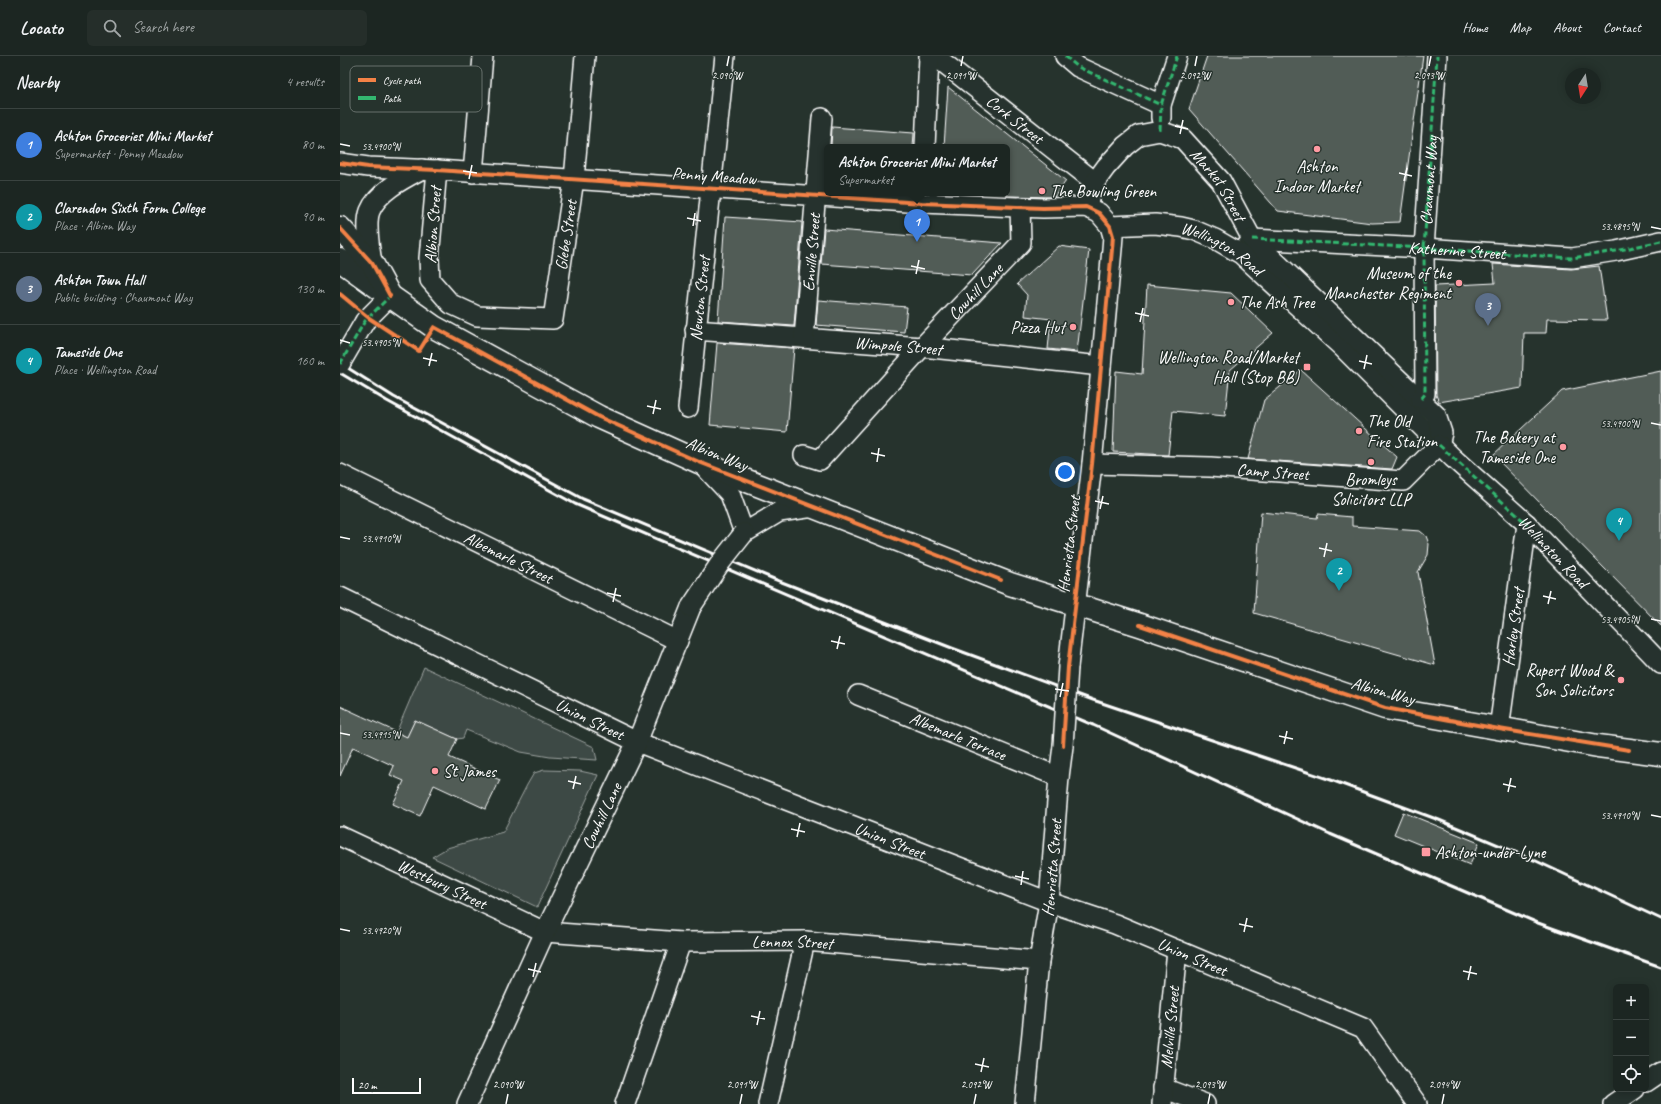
<!DOCTYPE html>
<html lang="en">
<head>
<meta charset="utf-8">
<style>
  :root { --surface:#1c2622; --page:#252e2a; --text:#f1f3f6; --muted:#a0a5a5; --line:#3a4340; --accent:#d93025 }
  body { margin:0; font-family:Caveat,sans-serif; background:var(--page); color:var(--text) }
  .controls { position:absolute; right:12px; bottom:12px; display:grid; overflow:hidden; border-radius:6px; box-shadow:0 2px 10px #0003 }
  .controls button { width:36px; height:36px; display:grid; place-items:center; padding:0; border:0; border-bottom:1px solid var(--line); background:var(--surface); color:var(--text); font:20px sans-serif }
  .compass { position:absolute; left:1225px; top:12px; width:36px; height:36px; border-radius:50%; background:var(--surface); box-shadow:0 2px 10px #0003; rotate:192deg }
  .scale { position:absolute; left:12px; bottom:10px; width:69px; box-sizing:border-box; padding-left:4px; border:2px solid #fff; border-top:0; font-size:11px; line-height:14px; white-space:nowrap; color:#fff; -webkit-text-stroke:3px #26332d; paint-order:stroke }
  .you { position:absolute; left:725px; top:416px; width:14px; height:14px; margin:-10px; border:3px solid #fff; border-radius:50%; background:#1a73e8; box-shadow:0 0 0 6px #1a73e833 }
  .badge { display:grid; place-items:center; width:26px; height:26px; border-radius:50%; background:var(--accent); color:#fff; font-size:13px; font-weight:700 }
  .pin { position:absolute; translate:-50% -33px; filter:drop-shadow(0 1px 2px #0008) }
  .pin::after { content:''; position:absolute; top:21px; width:14px; height:12px; background:inherit; clip-path:polygon(0 0,100% 0,50% 100%) }
  .popup { position:absolute; left:484px; top:88px; width:186px; height:52px; box-sizing:border-box; display:grid; place-content:center; border-radius:6px; background:var(--surface); filter:drop-shadow(0 1px 3px #0005); font-size:13px; white-space:nowrap; color:var(--muted) }
  .popup b { font-size:15px; color:var(--text) }
  .popup::after { content:''; position:absolute; left:50%; top:100%; margin-left:-8px; border:8px solid transparent; border-top-color:var(--surface) }
  .list { margin:0; padding:0; list-style:none }
  h2 { display:flex; justify-content:space-between; align-items:center; height:52px; margin:0; padding:0 16px; font-size:17px }
  h2 small { font-size:13px; font-weight:400; color:var(--muted) }
  .list li { display:grid; grid-template-columns:26px 1fr auto; gap:12px; align-items:center; box-sizing:border-box; height:72px; padding:0 16px; border-top:1px solid var(--line) }
  .list b { display:block; font-size:15px; white-space:nowrap }
  .list p { margin:0; font-size:13px; white-space:nowrap; color:var(--muted) }
  .list em { font-size:13px; font-style:normal; color:var(--muted) }
  .icon { flex:none; width:22px; height:22px; fill:none; stroke:currentColor; stroke-width:2; stroke-linecap:round; stroke-linejoin:round }
  .map { position:relative; flex:none; width:1321px; height:1048px; overflow:hidden }
  header { display:flex; align-items:center; gap:24px; box-sizing:border-box; height:56px; padding:0 20px; background:var(--surface); border-bottom:1px solid var(--line) }
  header strong { font-size:19px }
  nav { display:flex; gap:22px; margin-inline-start:auto; font-size:14px }
  .search { width:280px; height:36px; background:var(--page); display:flex; align-items:center; gap:10px; box-sizing:border-box; padding:0 14px; border-radius:6px; color:var(--muted); font-size:15px }
  main { display:flex }
  aside { flex:1; background:var(--surface) }
  .map>svg:first-child { display:block }
</style>
</head>
<body>
<header>
<strong>Locato</strong>
<div class="search"><svg class="icon" aria-label="search" viewBox="0 0 24 24"><circle cx="10" cy="10" r="6"/><path d="M15 15l6 6"/></svg>Search here</div>
<nav><a>Home</a><a>Map</a><a>About</a><a>Contact</a></nav>
</header>
<main>
<aside>
<h2>Nearby<small>4 results</small></h2>
<ul class="list">
<li><span class="badge" style="background:#3f7fe0">1</span><div><b>Ashton Groceries Mini Market</b><p>Supermarket · Penny Meadow</p></div><em>80 m</em></li>
<li><span class="badge" style="background:#0f9aa8">2</span><div><b>Clarendon Sixth Form College</b><p>Place · Albion Way</p></div><em>90 m</em></li>
<li><span class="badge" style="background:#5c6f8a">3</span><div><b>Ashton Town Hall</b><p>Public building · Chaumont Way</p></div><em>130 m</em></li>
<li><span class="badge" style="background:#0f9aa8">4</span><div><b>Tameside One</b><p>Place · Wellington Road</p></div><em>160 m</em></li>
</ul>
</aside>
<div class="map">
<svg width="1321" height="1048" viewBox="0 0 1321 1048">
  <rect width="100%" height="100%" fill="#26332d"/>
  <filter id="ink" filterUnits="userSpaceOnUse"><feTurbulence type="fractalNoise" baseFrequency=".025" numOctaves="2"/><feDisplacementMap in="SourceGraphic" scale="8" xChannelSelector="R" yChannelSelector="G"/><feConvolveMatrix kernelMatrix="1 2 1 2 8 2 1 2 1" color-interpolation-filters="sRGB"/></filter>
  <g filter="url(#ink)">
    <!-- green -->
    <path fill="#3e4944" stroke="#9ea4a2" d="M84 611 254 691 257 704 210 701 181 696 126 674 123 682 117 683 75 664 67 681 56 677Z
      M204 714 240 715 258 719 197 851 92 801 107 792 163 776 187 729 194 717Z"/>
    <!-- building -->
    <path fill="#515c57" stroke="#fff" d="M867 0H1083L1060 166 1032 167 938 155 849 53Z
      M608 31 726 125 714 141 667 140V91H604Z
      M492 71 574 77 573 91H491Z
      M385 161 462 166 454 270 378 265Z
      M484 173 662 187 632 219 481 208Z
      M719 190 749 194 737 296 708 293 711 263 685 260 687 239 677 228Z
      M1153 208 1231 213 1259 210 1267 264 1207 263 1206 277H1184L1182 332 1099 346 1096 339 1095 230 1155 227Z
      M807 229 891 237 933 277 890 314 885 360 833 355 828 399 773 396 776 315 802 318Z
      M478 244 567 251 564 276 476 269Z
      M377 287 454 292 447 376 370 369Z
      M961 314 1057 401 1052 413 908 403 924 344Z
      M1321 315V570L1153 399 1222 335Z
      M921 456 977 462 978 458 1012 461V470L1080 475 1086 480 1089 488 1088 499 1078 516 1095 609 914 557Z
      M0 650 67 681 75 664 117 683 109 701 160 724 146 753 94 729 80 760 53 748 64 725 50 719 54 710 13 691 0 720Z
      M1063 756 1139 787 1130 809 1054 778Z"/>
    <g fill="none" stroke-linecap="round" stroke-linejoin="round">
      <defs>
        <g id="street">
          <path id="s1" d="M595 0 755 126"/>
          <path d="M725 0 738 11 821 49"/>
          <path d="M821 62V49L837 0"/>
          <path d="M585 91 589 0"/>
          <path d="M0 107 28 111 97 114 582 147 703 152 746 151 759 157 770 170 773 180 772 193 752 408 728 611"/>
          <path id="s2" d="M97 114 89 202 90 224 111 248 137 260 213 263 234 123 245 0"/>
          <path d="M133 117 143 0"/>
          <path id="s3" d="M746 151 755 126 766 111 785 90 799 79 820 75 843 83 881 125 912 183 904 194"/>
          <path id="s4" d="M770 170 815 168 841 171 854 174 875 183 901 198 1003 292 1113 402 1187 468 1321 608"/>
          <path d="M912 183 1084 192 1232 202 1276 195 1321 185"/>
          <path d="M912 183 1096 359 1102 377 1099 389"/>
          <path d="M32 207C30 193 25 168 30 155 38 135 65 122 82 113"/>
          <path d="M25 265 50 240"/>
          <path id="s5" d="M355 274 582 291 761 310"/>
          <path id="s6" d="M464 282 482 62"/>
          <path d="M1081 343 1085 338 1084 192 1097 0"/>
          <path id="s7" d="M348 352 385 0"/>
          <path id="s8" d="M464 399 480 404 582 291 681 187 680 151"/>
          <path d="M361 407 390 438 404 477 439 456 474 451"/>
          <path id="s9" d="M752 408 870 411 1063 425 1099 389"/>
          <path id="s10" d="M0 418 338 585"/>
          <path id="s11" d="M0 541 297 686 709 846 775 868 1023 972 1077 1048"/>
          <path id="s12" d="M518 639 719 721"/>
          <path id="s13" d="M1159 673 1187 468"/>
          <path id="s14" d="M0 780 205 876 341 886 465 885 699 905"/>
          <path d="M1306 1026 1321 1016"/>
          <path d="M823 1032 865 1048"/>
          <path id="s15" d="M127 1048 205 876 297 686 351 551"/>
          <path d="M285 1048 341 886"/>
          <path d="M428 1048 465 885"/>
          <path id="s16" d="M685 1048 699 905 709 846 719 721 723 690"/>
          <path id="s17" d="M822 1048 837 894"/>
          <path d="M1273 1048 1295 1033"/>
        </g>
        <path id="primary" d="M0 204 50 240"/>
        <path id="highway" d="M0 172 32 207 50 240 94 271 259 361 359 406 670 528 800 569 1045 652 1258 690 1321 698"/>
      </defs>
      <!-- street casing -->
      <use href="#street" stroke="#fff" stroke-width="22"/>
      <!-- primary casing -->
      <use href="#primary" stroke="#fff" stroke-width="25"/>
      <!-- highway casing -->
      <use href="#highway" stroke="#fff" stroke-width="25"/>
      <!-- street -->
      <use href="#street" stroke="#26332d" stroke-width="19"/>
      <!-- primary -->
      <use href="#primary" stroke="#26332d" stroke-width="22"/>
      <!-- highway -->
      <use href="#highway" stroke="#26332d" stroke-width="22"/>
      <!-- rail -->
      <path stroke="#fff" stroke-width="3" d="M0 307 54 341 243 443 434 523 612 592 753 644 991 724 1099 764 1194 804 1321 863
        M0 317 47 345 235 448 753 669 990 778 1198 867 1321 911"/>
      <defs>
        <path id="street-bridge" d="M0 308 25 265
          M351 551 381 506 404 477
          M723 690 728 611"/>
      </defs>
      <!-- street-bridge casing -->
      <use href="#street-bridge" stroke="#fff" stroke-width="22" stroke-linecap="butt"/>
      <!-- street-bridge -->
      <use href="#street-bridge" stroke="#26332d" stroke-width="19"/>
      <!-- quiet -->
      <g stroke="#33b770" stroke-width="3" stroke-dasharray="6 3" stroke-linecap="butt">
        <path d="M725 0 738 11 821 49"/>
        <path d="M820 75 821 49 837 0"/>
        <path id="s18" d="M912 183 1084 192 1232 202 1276 195 1321 185"/>
        <path d="M0 308 25 265 50 240"/>
        <path id="s19" d="M1081 343 1085 338 1084 192 1097 0"/>
        <path d="M1099 389 1187 468"/>
      </g>
      <defs>
        <path id="cycleway" d="M0 107 28 111 97 114 582 147 703 152 746 151 759 157 770 170 773 180 772 193 752 408 728 611 723 690
          M0 172 32 207 50 240
          M0 238 29 262 79 295 94 271 259 361 359 406 661 524
          M800 569 1045 652 1159 673 1289 694"/>
      </defs>
      <!-- cycleway casing -->
      <use href="#cycleway" stroke="#26332d" stroke-width="6"/>
      <!-- cycleway -->
      <use href="#cycleway" stroke="#f48246" stroke-width="4"/>
    </g>
  </g>
  <!-- ticks -->
  <path fill="none" stroke="#fff" stroke-width="1.5" d="M387 10 389 0M621 10 623 0M855 10 857 0M1089 10 1091 0M835 70 848 73M840 78 843 64M0 88 10 90M123 115 137 117M1059 117 1072 120M129 123 132 109M1064 125 1067 112M347 162 361 165M353 170 355 157M1311 171 1321 173M571 210 585 213M576 218 579 204M795 257 809 260M800 266 803 252M0 284 10 287M83 302 97 305M1019 305 1032 308M89 310 92 297M1024 313 1027 299M307 350 321 353M313 358 316 344M1311 367 1321 369M531 397 545 400M537 406 539 392M755 445 769 448M760 453 763 440M0 481 10 483M979 492 992 495M984 501 987 487M267 537 281 540M1203 540 1216 543M273 546 276 532M1208 548 1211 535M1311 563 1321 565M491 585 505 588M497 593 500 580M715 633 729 635M720 641 723 627M0 677 10 679M939 680 953 683M944 688 947 675M228 725 241 728M1163 728 1176 731M233 733 236 720M1168 736 1171 722M1311 759 1321 761M451 773 465 776M457 781 460 767M675 820 689 823M681 829 683 815M899 868 913 871M0 873 10 875M904 876 907 862M188 913 201 916M1123 915 1137 918M193 921 196 907M1128 924 1131 910M411 960 425 963M417 969 420 955M635 1008 649 1011M641 1016 644 1002M166 1048 168 1038M400 1048 402 1038M634 1048 636 1038M868 1048 870 1038M1102 1048 1104 1038"/>
  <!-- markers -->
  <g fill="#ff9aa2" stroke="#26332d" stroke-width="1.5">
    <circle cx="977" cy="93" r="4"/>
    <circle cx="702" cy="135" r="4"/>
    <circle cx="1119" cy="227" r="4"/>
    <circle cx="891" cy="246" r="4"/>
    <circle cx="733" cy="271" r="4"/>
    <rect x="963" y="307" width="8" height="8" rx="2"/>
    <circle cx="1019" cy="375" r="4"/>
    <circle cx="1223" cy="391" r="4"/>
    <circle cx="1031" cy="406" r="4"/>
    <circle cx="1281" cy="624" r="4"/>
    <circle cx="95" cy="715" r="4"/>
    <rect x="1081" y="791" width="10" height="10" rx="2"/>
  </g>
  <g text-anchor="middle" dominant-baseline="central" stroke-width="3" stroke-linejoin="round" paint-order="stroke">
    <!-- street labels -->
    <g font-size="17" fill="#fff" stroke="#26332d">
      <text stroke="none"><textPath href="#s1" startOffset="102">Cork Street</textPath></text>
      <text transform="translate(374 120) rotate(4)">Penny Meadow</text>
      <text stroke="none"><textPath href="#s19" startOffset="220">Chaumont Way</textPath></text>
      <text stroke="none"><textPath href="#s3" startOffset="195">Market Street</textPath></text>
      <text transform="translate(93 169) rotate(-86)">Albion Street</text>
      <text stroke="none"><textPath href="#s2" startOffset="332">Glebe Street</textPath></text>
      <text stroke="none"><textPath href="#s18" startOffset="205">Katherine Street</textPath></text>
      <text stroke="none"><textPath href="#s6" startOffset="86">Enville Street</textPath></text>
      <text stroke="none"><textPath href="#s4" startOffset="118">Wellington Road</textPath></text>
      <text stroke="none"><textPath href="#s8" startOffset="246">Cowhill Lane</textPath></text>
      <text stroke="none"><textPath href="#s7" startOffset="110">Newton Street</textPath></text>
      <text stroke="none"><textPath href="#s5" startOffset="204">Wimpole Street</textPath></text>
      <text transform="translate(377 398) rotate(22)">Albion Way</text>
      <text stroke="none"><textPath href="#s9" startOffset="181">Camp Street</textPath></text>
      <text transform="translate(729 488) rotate(-83)">Henrietta Street</text>
      <text stroke="none"><textPath href="#s4" startOffset="569">Wellington Road</textPath></text>
      <text stroke="none"><textPath href="#s10" startOffset="188">Albemarle Street</textPath></text>
      <text stroke="none"><textPath href="#s13" startOffset="103">Harley Street</textPath></text>
      <text transform="translate(1043 635) rotate(15)">Albion Way</text>
      <text stroke="none"><textPath href="#s11" startOffset="278">Union Street</textPath></text>
      <text stroke="none"><textPath href="#s12" startOffset="108">Albemarle Terrace</textPath></text>
      <text stroke="none"><textPath href="#s15" startOffset="318">Cowhill Lane</textPath></text>
      <text stroke="none"><textPath href="#s11" startOffset="602">Union Street</textPath></text>
      <text stroke="none"><textPath href="#s16" startOffset="238">Henrietta Street</textPath></text>
      <text stroke="none"><textPath href="#s14" startOffset="113">Westbury Street</textPath></text>
      <text stroke="none"><textPath href="#s14" startOffset="474">Lennox Street</textPath></text>
      <text stroke="none"><textPath href="#s11" startOffset="926">Union Street</textPath></text>
      <text stroke="none"><textPath href="#s17" startOffset="77">Melville Street</textPath></text>
    </g>
    <!-- poi labels -->
    <g font-size="17" fill="#fff" stroke="#26332d" text-anchor="start">
      <text x="977" y="110" text-anchor="middle">Ashton<tspan x="977" dy="20">Indoor Market</tspan></text>
      <text x="710" y="135">The Bowling Green</text>
      <text x="1111" y="217" text-anchor="end">Museum of the<tspan x="1111" dy="20">Manchester Regiment</tspan></text>
      <text x="899" y="246">The Ash Tree</text>
      <text x="725" y="271" text-anchor="end">Pizza Hut</text>
      <text x="959" y="301" text-anchor="end">Wellington Road/Market<tspan x="959" dy="20">Hall (Stop BB)</tspan></text>
      <text x="1027" y="365">The Old<tspan x="1027" dy="20">Fire Station</tspan></text>
      <text x="1215" y="381" text-anchor="end">The Bakery at<tspan x="1215" dy="20">Tameside One</tspan></text>
      <text x="1031" y="423" text-anchor="middle">Bromleys<tspan x="1031" dy="20">Solicitors LLP</tspan></text>
      <text x="1273" y="614" text-anchor="end">Rupert Wood &amp;<tspan x="1273" dy="20">Son Solicitors</tspan></text>
      <text x="103" y="715">St James</text>
      <text x="1095" y="796">Ashton-under-Lyne</text>
    </g>
  </g>
  <!-- legend -->
  <rect x="10" y="10" width="132" height="46" rx="6" fill="#26332d" stroke="#67706c" stroke-width="1"/>
  <rect x="18" y="22" width="18" height="4" fill="#f48246"/>
  <rect x="18" y="40" width="18" height="4" fill="#33b770"/>
  <g font-size="11" fill="#fff">
    <text x="43" y="28">Cycle path</text>
    <text x="43" y="46">Path</text>
  </g>
  <g font-size="10" text-anchor="middle" fill="#fff" stroke="#26332d" stroke-width="3" stroke-linejoin="round" paint-order="stroke">
    <text x="387" y="23">2.090°W</text>
    <text x="621" y="23">2.091°W</text>
    <text x="855" y="23">2.092°W</text>
    <text x="1089" y="23">2.093°W</text>
    <text x="41" y="94">53.4900°N</text>
    <text x="1280" y="174">53.4895°N</text>
    <text x="41" y="290">53.4905°N</text>
    <text x="1280" y="371">53.4900°N</text>
    <text x="41" y="486">53.4910°N</text>
    <text x="1280" y="567">53.4905°N</text>
    <text x="41" y="682">53.4915°N</text>
    <text x="1280" y="763">53.4910°N</text>
    <text x="41" y="878">53.4920°N</text>
    <text x="168" y="1032">2.090°W</text>
    <text x="402" y="1032">2.091°W</text>
    <text x="636" y="1032">2.092°W</text>
    <text x="870" y="1032">2.093°W</text>
    <text x="1104" y="1032">2.094°W</text>
  </g>
</svg>
<div class="controls">
<button>+</button>
<button>−</button>
<button><svg class="icon" aria-label="locate" viewBox="0 0 24 24"><circle cx="12" cy="12" r="6"/><path d="M12 2v4M12 18v4M2 12h4M18 12h4"/></svg></button>
</div>
<svg class="compass" viewBox="-18 -18 36 36"><path d="M0-13l5 13h-10z" fill="#e53935"/><path d="M0 13l5-13h-10z" fill="#a0a5a5"/></svg>
<div class="scale">20 m</div>
<div class="you"></div>
<div class="pin badge" style="left:577px;top:186px;background:#3f7fe0">1</div>
<div class="popup"><b>Ashton Groceries Mini Market</b>Supermarket</div>
<div class="pin badge" style="left:999px;top:535px;background:#0f9aa8">2</div>
<div class="pin badge" style="left:1148px;top:270px;background:#5c6f8a">3</div>
<div class="pin badge" style="left:1279px;top:485px;background:#0f9aa8">4</div>
</div>
</main>
</body>
</html>
